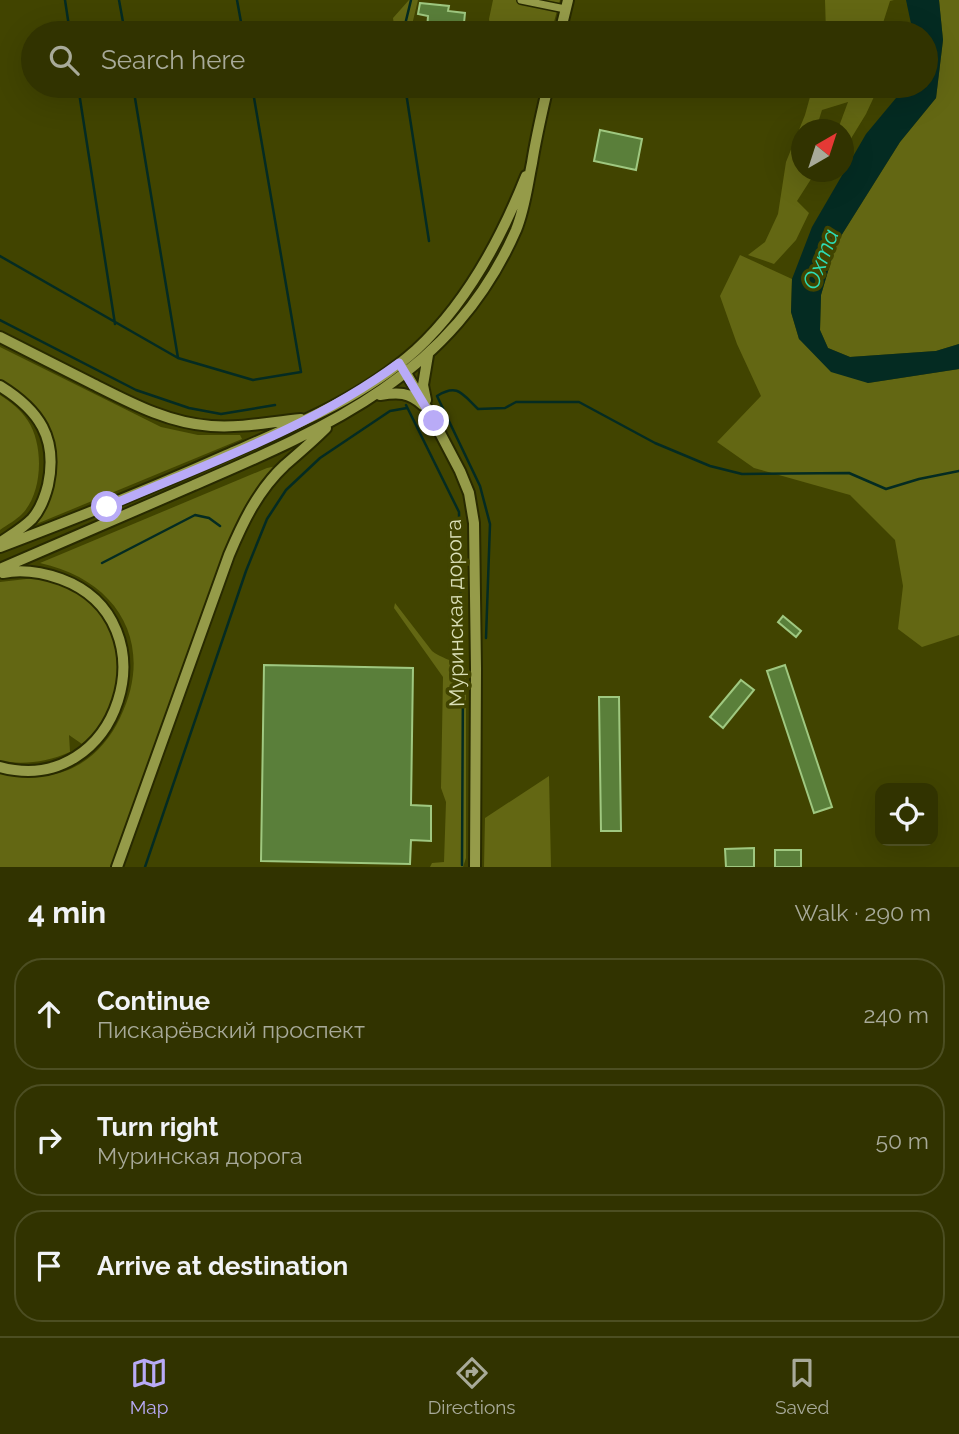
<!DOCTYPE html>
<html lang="en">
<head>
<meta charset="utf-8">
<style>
  :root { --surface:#313300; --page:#3d3f0f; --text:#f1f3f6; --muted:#a8aa99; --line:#4c4e22; --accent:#b9abf7 }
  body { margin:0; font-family:Raleway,sans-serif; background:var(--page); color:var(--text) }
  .controls { position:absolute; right:21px; bottom:21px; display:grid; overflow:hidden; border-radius:14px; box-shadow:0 7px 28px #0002 }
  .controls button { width:63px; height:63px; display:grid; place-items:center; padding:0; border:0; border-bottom:2px solid var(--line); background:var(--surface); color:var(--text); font:35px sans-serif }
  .compass { position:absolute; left:791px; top:119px; width:63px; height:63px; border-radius:50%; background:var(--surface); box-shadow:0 7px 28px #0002; rotate:39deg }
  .stop { position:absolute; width:21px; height:21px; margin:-16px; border:5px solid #b9abf7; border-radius:50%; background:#fff }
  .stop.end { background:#b9abf7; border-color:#fff; box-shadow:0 2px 7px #0008 }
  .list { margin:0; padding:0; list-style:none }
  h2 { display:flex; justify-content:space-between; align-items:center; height:91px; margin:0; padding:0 28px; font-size:30px }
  h2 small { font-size:23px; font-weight:400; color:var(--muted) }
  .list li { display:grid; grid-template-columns:46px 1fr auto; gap:21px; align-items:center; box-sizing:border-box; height:112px; margin:0 14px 14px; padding:0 14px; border:2px solid var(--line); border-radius:28px }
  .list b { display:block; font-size:26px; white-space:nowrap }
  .list p { margin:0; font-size:23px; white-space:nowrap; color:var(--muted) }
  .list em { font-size:23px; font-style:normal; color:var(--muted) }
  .icon { flex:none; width:38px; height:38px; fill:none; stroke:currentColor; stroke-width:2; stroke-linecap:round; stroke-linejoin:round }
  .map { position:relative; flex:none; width:959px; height:867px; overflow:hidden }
  .search { position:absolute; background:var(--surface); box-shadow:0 7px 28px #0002; left:21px; right:21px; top:21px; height:77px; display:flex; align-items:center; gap:18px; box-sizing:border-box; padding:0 24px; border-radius:38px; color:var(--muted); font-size:26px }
  .sheet { height:469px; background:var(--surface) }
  nav { display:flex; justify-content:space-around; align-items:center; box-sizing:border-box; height:98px; border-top:2px solid var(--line); background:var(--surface); font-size:19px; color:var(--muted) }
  nav a { display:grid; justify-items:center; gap:4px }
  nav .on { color:var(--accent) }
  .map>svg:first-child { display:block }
</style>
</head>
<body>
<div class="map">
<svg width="959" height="867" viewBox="0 0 959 867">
  <rect width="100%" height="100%" fill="#414400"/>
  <!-- green -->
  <path fill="#636713" d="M409 0H418L410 33H395L393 18Z
    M493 0H560L551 33H491L489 19Z
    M825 0H894L890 1 883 23H899L901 33H826Z
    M939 0H959V344L936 351 850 357 828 348 820 330 821 295 836 244 900 142 936 98 943 40Z
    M813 86H879L866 114 844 150V130L838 129 848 102 822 110 816 129 802 130V172H831L829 174 813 176 797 201 809 213 796 240 774 264 748 255 765 242 778 214 786 162 805 115Z
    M740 255 792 279 791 312 799 339 868 383 959 369V635L922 647 898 629 903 586 895 540 850 495 754 468 717 442 761 396 737 344 720 296Z
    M0 347 161 427 198 435H240L242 439 34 525 32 523 40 512 50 432 40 413 22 394 0 380Z
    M0 395C11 402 21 410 28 421 44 445 43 493 22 514 16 520 7 525 0 530Z
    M277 466 243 511 223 558 111 867H0V773C23 777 46 779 68 770 92 760 109 741 120 718 156 644 118 580 40 563L267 468Z
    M35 578C53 582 74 588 89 600 124 631 125 688 101 725 96 732 88 738 82 744L69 735 70 752C47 762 25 765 0 761V582Z
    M395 603 432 651C447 662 453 657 466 674V858L463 867H430L432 863 444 862 446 802 441 788 443 677 394 608Z
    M549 776 551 867H484L485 818Z"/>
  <!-- water -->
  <path fill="#042b22" d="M906 0H939L943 40 936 98 900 142 836 244 821 295 820 330 828 348 850 357 936 351 959 344V369L868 383 831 372 799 339 791 312 792 279 812 227 866 134 906 86H926V33H913Z"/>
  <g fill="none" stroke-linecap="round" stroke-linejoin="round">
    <!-- stream -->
    <path stroke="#042b22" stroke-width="2.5" d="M65 0 70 33
      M119 0 125 33
      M237 0 243 33
      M403 33 411 0
      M78 86 115 324
      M133 86 178 358
      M405 86 429 241
      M0 256 178 358 253 380 301 372 252 86
      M0 320 136 390 189 408 221 414 275 405
      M406 405 459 512 461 619
      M102 563 195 515 209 518 220 526
      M486 638 490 524 480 486 437 396C458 383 462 394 478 409L505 408 516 402H579L655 443 710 466 742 474 849 473 886 489 919 479 959 471
      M462 865 463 675
      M145 867 246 571 267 519 286 490 320 458 390 411 407 408"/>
  </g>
  <!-- building -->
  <path fill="#5a7f3a" stroke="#9fc880" stroke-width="2" d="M420 3 449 6 448 11 465 13 464 23 447 22V26L438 25V31L427 30 428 16 418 14Z
    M600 130 642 139 636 170 594 161Z
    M783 616 801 631 796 637 778 622Z
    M264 665 413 668 411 805 431 806V841L411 840 410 864 261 861Z
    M785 665 832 807 814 813 767 671Z
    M741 680 754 690 723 728 710 717Z
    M599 697H619L621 831H601Z
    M754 848V867H726L725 849Z
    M775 850H801V867H775Z"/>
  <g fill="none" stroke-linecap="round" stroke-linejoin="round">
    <defs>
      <path id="street" d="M521 0 565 9"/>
      <path id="secondary" d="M560 33 568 0
        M0 337C30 352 61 368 91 383 129 402 167 423 211 426 244 428 269 422 301 419
        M403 368 428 410 460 471 469 493 474 523 476 669 475 867
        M0 386C39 410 58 438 48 485 45 497 40 510 32 519 23 528 11 535 1 542
        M380 395C398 392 409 392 423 405
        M426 400 423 385 428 355
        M0 547C77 518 152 488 226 455 293 426 361 399 416 350 467 303 501 239 526 176
        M0 569C65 541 129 513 194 485 329 427 453 374 516 230 525 208 527 187 532 163 536 137 542 112 548 86
        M0 767C119 799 175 621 61 579 41 572 23 569 3 573
        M117 867 229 555C243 522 258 490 285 465 299 453 313 441 326 428"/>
    </defs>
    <!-- street casing -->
    <use href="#street" stroke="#282a00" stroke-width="10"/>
    <!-- secondary casing -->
    <use href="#secondary" stroke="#282a00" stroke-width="14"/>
    <!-- street -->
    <use href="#street" stroke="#959b49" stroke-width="7"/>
    <!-- secondary -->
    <use href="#secondary" stroke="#959b49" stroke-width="10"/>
  </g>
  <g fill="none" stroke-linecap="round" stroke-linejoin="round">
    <!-- route -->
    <path stroke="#b9abf7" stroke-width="9" d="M107 507C206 464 311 428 399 363L434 421"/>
  </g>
  <g text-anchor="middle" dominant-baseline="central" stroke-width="7" stroke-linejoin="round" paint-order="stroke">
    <!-- street labels -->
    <g font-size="21" fill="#dadfb7" stroke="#414400">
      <text transform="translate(455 613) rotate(-91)">Муринская дорога</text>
    </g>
    <!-- water labels -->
    <g font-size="23" font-style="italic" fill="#2dddb5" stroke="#414400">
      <text transform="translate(820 259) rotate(-69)">Охта</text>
    </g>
  </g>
</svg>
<div class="controls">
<button><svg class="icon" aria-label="locate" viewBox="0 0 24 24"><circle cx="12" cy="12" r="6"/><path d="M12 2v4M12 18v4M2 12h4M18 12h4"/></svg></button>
</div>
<svg class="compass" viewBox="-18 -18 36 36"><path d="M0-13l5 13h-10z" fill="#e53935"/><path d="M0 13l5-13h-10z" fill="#a8aa99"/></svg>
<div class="stop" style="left:107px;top:507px"></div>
<div class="stop end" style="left:434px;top:421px"></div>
<div class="search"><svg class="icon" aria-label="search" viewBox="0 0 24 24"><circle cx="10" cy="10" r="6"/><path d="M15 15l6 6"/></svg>Search here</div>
</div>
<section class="sheet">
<h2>4 min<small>Walk · 290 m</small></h2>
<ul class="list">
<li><svg class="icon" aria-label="ahead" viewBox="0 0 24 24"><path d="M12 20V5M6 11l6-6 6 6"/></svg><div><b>Continue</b><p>Пискарёвский проспект</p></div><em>240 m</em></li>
<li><svg class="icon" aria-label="right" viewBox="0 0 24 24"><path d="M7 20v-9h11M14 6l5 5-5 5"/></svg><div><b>Turn right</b><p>Муринская дорога</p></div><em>50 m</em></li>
<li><svg class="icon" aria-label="arrive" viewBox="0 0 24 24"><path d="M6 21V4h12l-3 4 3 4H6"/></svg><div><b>Arrive at destination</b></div></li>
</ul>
</section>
<nav>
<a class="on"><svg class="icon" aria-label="map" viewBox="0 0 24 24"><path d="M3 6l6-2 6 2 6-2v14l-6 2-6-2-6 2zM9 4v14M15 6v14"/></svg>Map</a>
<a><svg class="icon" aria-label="directions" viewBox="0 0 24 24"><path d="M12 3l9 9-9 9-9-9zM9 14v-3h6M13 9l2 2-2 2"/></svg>Directions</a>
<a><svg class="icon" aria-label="saved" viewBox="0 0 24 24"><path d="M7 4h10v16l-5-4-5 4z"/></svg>Saved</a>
</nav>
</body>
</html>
